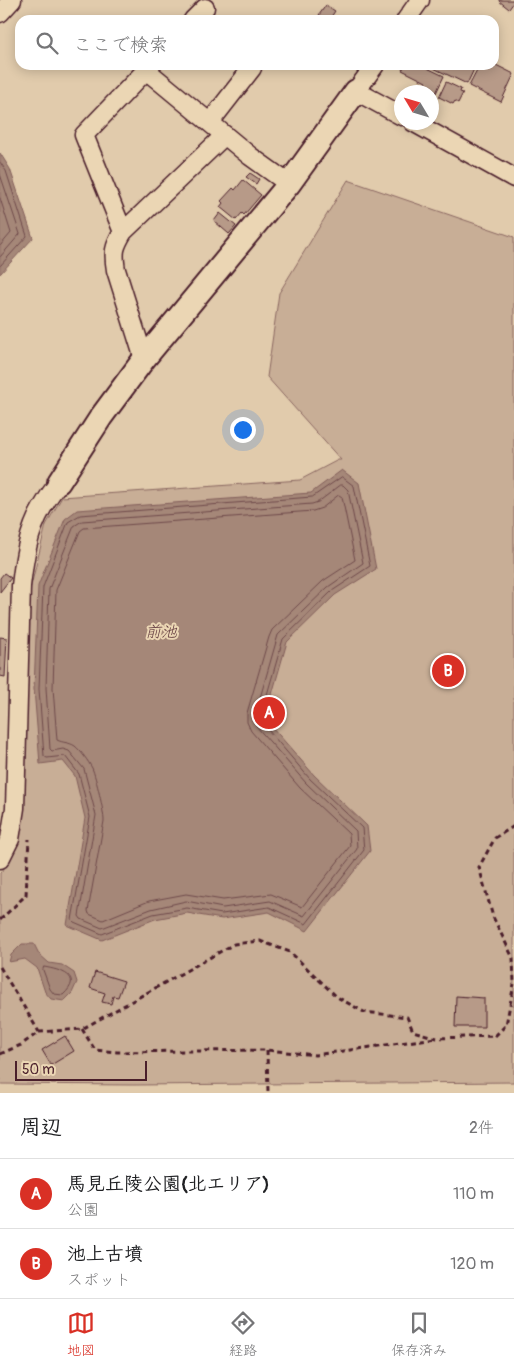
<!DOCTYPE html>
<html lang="ja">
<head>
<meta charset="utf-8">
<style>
  :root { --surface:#fff; --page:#f2f2f2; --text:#202124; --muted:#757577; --line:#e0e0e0; --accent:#d93025 }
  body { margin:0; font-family:Pangolin,"Klee One",sans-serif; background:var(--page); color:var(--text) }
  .compass { position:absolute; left:394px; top:85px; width:45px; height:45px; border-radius:50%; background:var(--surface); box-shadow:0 2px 12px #0003; rotate:308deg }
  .scale { position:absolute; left:15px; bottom:12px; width:132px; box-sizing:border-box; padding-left:5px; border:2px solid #4a1f2b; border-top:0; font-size:14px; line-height:18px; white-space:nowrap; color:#4a1f2b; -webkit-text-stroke:4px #ebd6b4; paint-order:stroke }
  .you { position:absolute; left:242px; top:429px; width:18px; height:18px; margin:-12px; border:4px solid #fff; border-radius:50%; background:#1a73e8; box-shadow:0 0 0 8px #1a73e833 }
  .badge { display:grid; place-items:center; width:32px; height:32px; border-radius:50%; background:var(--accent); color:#fff; font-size:16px; font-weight:700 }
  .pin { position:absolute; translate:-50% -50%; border:2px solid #fff; box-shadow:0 1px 5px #0006 }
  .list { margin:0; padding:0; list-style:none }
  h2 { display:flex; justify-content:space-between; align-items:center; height:65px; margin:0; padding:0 20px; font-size:21px }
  h2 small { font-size:16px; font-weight:400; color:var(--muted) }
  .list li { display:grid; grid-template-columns:32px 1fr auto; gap:15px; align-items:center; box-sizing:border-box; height:70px; padding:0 20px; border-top:1px solid var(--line) }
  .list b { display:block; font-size:19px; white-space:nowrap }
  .list p { margin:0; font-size:16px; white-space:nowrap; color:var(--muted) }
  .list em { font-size:16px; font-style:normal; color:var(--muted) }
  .icon { flex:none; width:28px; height:28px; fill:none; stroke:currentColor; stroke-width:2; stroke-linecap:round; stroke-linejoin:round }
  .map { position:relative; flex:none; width:514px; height:1093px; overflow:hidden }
  .search { position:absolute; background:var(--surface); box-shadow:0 2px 12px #0003; left:15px; right:15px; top:15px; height:55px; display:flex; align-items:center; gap:12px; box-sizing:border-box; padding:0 18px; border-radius:15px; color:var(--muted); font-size:19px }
  .sheet { height:205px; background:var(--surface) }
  nav { display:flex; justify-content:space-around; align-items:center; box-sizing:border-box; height:70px; border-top:1px solid var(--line); background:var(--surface); font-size:14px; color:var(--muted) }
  nav a { display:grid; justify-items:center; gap:2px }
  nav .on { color:var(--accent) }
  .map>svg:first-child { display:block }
</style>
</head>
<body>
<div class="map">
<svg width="514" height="1093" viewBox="0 0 514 1093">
  <rect width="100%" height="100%" fill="#e1cbac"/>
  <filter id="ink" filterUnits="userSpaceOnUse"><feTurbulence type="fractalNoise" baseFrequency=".02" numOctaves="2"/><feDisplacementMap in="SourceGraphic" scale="10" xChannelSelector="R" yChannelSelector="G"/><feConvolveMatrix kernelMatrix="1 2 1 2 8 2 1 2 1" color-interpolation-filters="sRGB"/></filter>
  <g filter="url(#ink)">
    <!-- green -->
    <path fill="#c8ae96" stroke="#896660" d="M348 180 514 237V1082L133 1085 0 1084V873L8 864 20 836 30 590 46 525 62 497 300 480 338 460H341L267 377 279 293Z"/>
    <!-- water -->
    <path fill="#a58778" stroke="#815d59" d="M0 153 10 169 33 238 0 274Z
      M342 470 359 483 376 569 335 595 287 642 265 719 314 775 367 826 370 851 307 931 269 912 222 919 187 913 155 919 102 940 67 925 85 818 75 776 63 761 40 764 34 689 38 586 65 519 77 510 311 493Z
      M22 944H34L39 954 49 963 62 965 74 973 77 982 72 993 64 1001 51 999 45 992 37 968 25 959 9 962 11 955Z"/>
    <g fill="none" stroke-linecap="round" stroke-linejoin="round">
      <!-- shore -->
      <path stroke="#6e494a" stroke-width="1" d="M0 162 6 171 27 236 0 266
        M0 174 20 234 0 257
        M0 198 11 233 0 246
        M342 477 354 486 370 566 332 591 283 639 260 719 262 723 310 779 362 828 364 850 306 924 269 907 222 914 187 908 153 914 102 934 74 922 72 920 90 817 79 774 65 756 47 758 44 756 39 689 43 587 68 522 80 515 312 497Z
        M341 485H343L348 490 363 563 328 587 278 635 254 719 256 726 306 783 356 831 357 849 304 916 270 901 223 908 186 901 151 909 102 928 81 919 79 916 96 815 84 769 69 751 63 749 52 751 50 749 46 688 49 589 74 526 82 521 312 504 318 502Z
        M339 495 342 497 355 560 323 581 272 630 269 637 247 713V722L251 731 300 788 349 834 350 846 302 907 271 894 223 900 186 894 149 901 103 920 89 914 88 911 104 821C104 812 96 777 92 768 88 761 81 751 75 746 69 742 63 743 57 740L53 688 56 590 80 531 84 528 313 511 322 508Z
        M44 967C61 970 84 976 63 995L54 994 50 989 43 970Z"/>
    </g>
    <!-- building -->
    <path fill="#b79a88" stroke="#4a1f2b" d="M499 0H514V2L509 9 499 1Z
      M326 5 335 11 329 20 319 15Z
      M494 64 514 74 501 102 469 86 480 65Z
      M405 65H421L444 76 436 93 424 87 426 82 402 70Z
      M427 65H476L467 84Z
      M446 82 461 89 460 92 463 93 458 103 455 101 453 104 439 97Z
      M250 173 259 179 256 184 246 177Z
      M243 180 261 195 244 215 242 213 236 220 220 207 223 203 221 201 233 188 235 190Z
      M220 213 236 226 229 234 214 221Z
      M4 573 11 578 0 592V578Z
      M0 637 7 638 5 677 0 676Z
      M95 972 124 981 118 997 113 996 111 1004 102 1002 105 993 90 988Z
      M456 996 484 998V1027H455Z
      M65 1036 74 1051 51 1065 42 1050Z"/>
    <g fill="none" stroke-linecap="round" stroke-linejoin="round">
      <defs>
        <path id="minor" d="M0 13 12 0
          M193 20 205 8
          M406 20 420 0
          M375 65 356 91 402 116
          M146 70 250 156 289 184
          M210 122 252 68
          M413 122 514 178
          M123 232 84 135 151 65
          M144 359 116 270C113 252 114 247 123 232L225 135
          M0 859 10 839 15 808 21 586C24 559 28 532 42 508 47 499 53 490 59 482"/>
        <path id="tertiary" d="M59 482 101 417 144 359 289 184 356 91"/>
      </defs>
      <!-- minor casing -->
      <use href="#minor" stroke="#4a1f2b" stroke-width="21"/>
      <!-- tertiary casing -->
      <use href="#tertiary" stroke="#4a1f2b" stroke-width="26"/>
      <!-- path -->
      <path stroke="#4a1f2b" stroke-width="3" stroke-dasharray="5 4" stroke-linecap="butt" d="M514 826 495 838 479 867 493 917 513 958 514 982
        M0 920 26 895 29 839
        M0 967 39 1032
        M82 1029 95 1050 117 1052 267 1050 315 1055 436 1038
        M267 1050 268 1093
        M0 1054 21 1045 39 1032 82 1029 234 944 260 941 290 952 337 997 364 1012 407 1017 413 1031 437 1038 495 1036 506 1025 514 984"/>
      <!-- minor -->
      <use href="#minor" stroke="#ebd6b4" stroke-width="18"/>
      <!-- tertiary -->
      <use href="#tertiary" stroke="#ebd6b4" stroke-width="22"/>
    </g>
  </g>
  <g text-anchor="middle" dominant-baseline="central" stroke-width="4" stroke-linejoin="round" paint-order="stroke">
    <!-- water labels -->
    <g font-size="16" font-style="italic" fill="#61393e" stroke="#ebd6b4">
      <text x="161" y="632">前池</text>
    </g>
  </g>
</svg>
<svg class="compass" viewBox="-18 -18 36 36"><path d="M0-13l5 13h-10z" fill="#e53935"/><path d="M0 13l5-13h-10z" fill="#757577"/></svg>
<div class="scale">50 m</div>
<div class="you"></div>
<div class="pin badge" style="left:269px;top:713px">A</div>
<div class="pin badge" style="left:448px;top:671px">B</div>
<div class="search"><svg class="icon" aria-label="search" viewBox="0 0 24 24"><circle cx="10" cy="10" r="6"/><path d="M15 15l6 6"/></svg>ここで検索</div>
</div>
<section class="sheet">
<h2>周辺<small>2件</small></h2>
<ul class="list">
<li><span class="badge">A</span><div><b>馬見丘陵公園(北エリア)</b><p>公園</p></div><em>110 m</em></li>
<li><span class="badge">B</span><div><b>池上古墳</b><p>スポット</p></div><em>120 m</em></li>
</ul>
</section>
<nav>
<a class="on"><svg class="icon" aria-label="map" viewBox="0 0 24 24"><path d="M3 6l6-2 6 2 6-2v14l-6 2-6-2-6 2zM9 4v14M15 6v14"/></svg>地図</a>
<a><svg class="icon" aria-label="directions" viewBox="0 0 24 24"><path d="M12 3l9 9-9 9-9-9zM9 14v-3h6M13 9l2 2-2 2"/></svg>経路</a>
<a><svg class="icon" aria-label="saved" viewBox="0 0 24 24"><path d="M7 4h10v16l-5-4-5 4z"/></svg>保存済み</a>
</nav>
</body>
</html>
